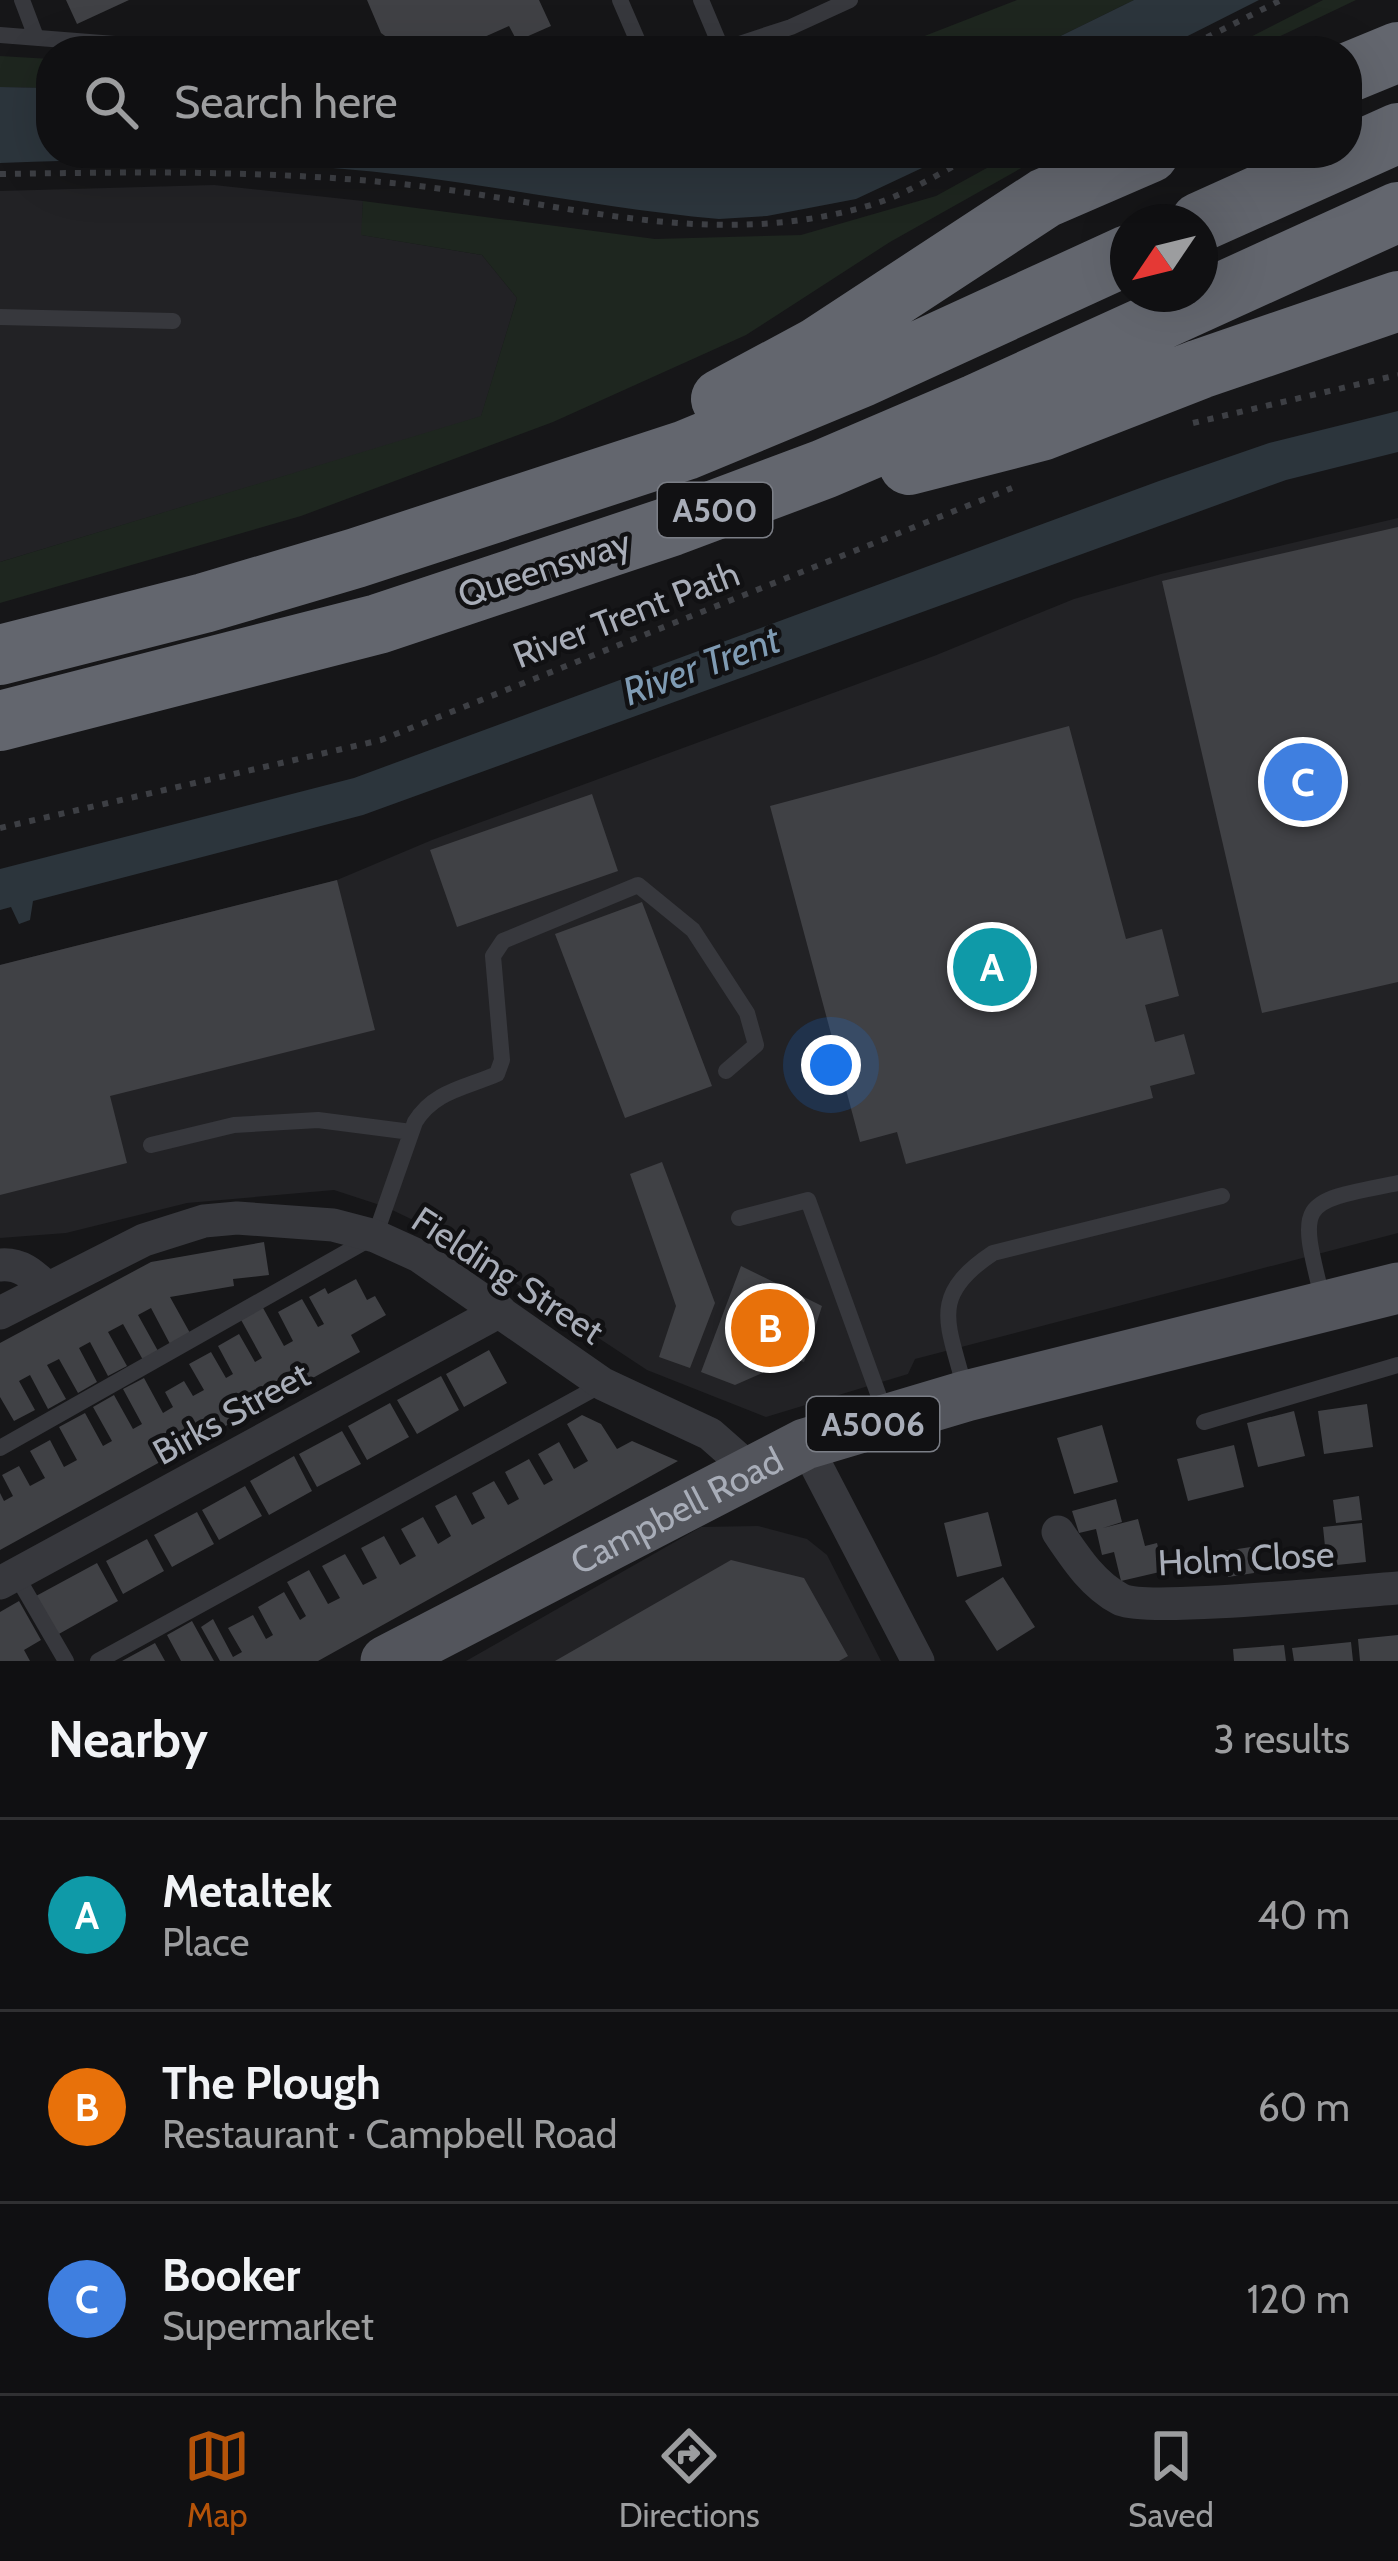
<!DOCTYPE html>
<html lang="en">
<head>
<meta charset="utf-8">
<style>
  :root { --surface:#101012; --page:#1e1e20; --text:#f1f3f6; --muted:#9c9d9f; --line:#303032; --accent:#b45309 }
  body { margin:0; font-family:Cabin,sans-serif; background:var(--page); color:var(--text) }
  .compass { position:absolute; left:1110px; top:204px; width:108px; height:108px; border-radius:50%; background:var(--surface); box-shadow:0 12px 48px #0002; rotate:235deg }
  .you { position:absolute; left:831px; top:1065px; width:42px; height:42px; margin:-30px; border:9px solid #fff; border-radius:50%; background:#1a73e8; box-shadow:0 0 0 18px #1a73e833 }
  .badge { display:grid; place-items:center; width:78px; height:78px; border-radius:50%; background:var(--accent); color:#fff; font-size:39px; font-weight:700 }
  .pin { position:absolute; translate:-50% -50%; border:6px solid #fff; box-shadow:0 3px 12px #0006 }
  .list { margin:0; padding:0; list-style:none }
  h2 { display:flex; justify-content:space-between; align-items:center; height:156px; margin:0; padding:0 48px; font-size:51px }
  h2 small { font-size:39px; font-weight:400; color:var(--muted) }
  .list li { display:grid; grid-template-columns:78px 1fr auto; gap:36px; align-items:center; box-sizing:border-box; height:192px; padding:0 48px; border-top:3px solid var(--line) }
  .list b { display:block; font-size:45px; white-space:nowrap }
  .list p { margin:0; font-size:39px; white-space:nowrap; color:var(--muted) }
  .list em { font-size:39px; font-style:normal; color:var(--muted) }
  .icon { flex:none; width:66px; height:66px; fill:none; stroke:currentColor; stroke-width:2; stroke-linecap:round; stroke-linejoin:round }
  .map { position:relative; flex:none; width:1398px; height:1661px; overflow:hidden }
  .search { position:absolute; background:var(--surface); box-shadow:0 12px 48px #0002; left:36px; right:36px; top:36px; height:132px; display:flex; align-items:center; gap:30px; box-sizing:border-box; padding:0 42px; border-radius:48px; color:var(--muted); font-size:45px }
  .sheet { height:732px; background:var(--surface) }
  nav { display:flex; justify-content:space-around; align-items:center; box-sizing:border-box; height:168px; border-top:3px solid var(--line); background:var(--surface); font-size:33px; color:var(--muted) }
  nav a { display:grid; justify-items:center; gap:6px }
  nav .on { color:var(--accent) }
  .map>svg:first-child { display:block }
</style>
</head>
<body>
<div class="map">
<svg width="1398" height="1661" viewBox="0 0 1398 1661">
  <rect width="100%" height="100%" fill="#161618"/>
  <!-- built -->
  <path fill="#222225" d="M214 185 363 201 362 235 482 255 517 298 481 417 0 562V191Z
    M1398 518V1233L915 1359 908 1374 766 1417 647 1370 438 1232 386 1207 334 1190 187 1203 66 1233 0 1238V965L337 880 432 840 934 656 1074 599 1161 574Z
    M758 1526 807 1539 827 1555 881 1661H466L701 1527Z"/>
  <!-- green -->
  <path fill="#1e261f" d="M1017 0H1134L1030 51H886Z
    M1323 0H1356L1249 51H1223Z
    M0 56 51 59V88L0 87Z
    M1014 153H1048L890 242 746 335 553 422 301 516 0 603V562L481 416 517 298 482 255 361 235 363 201 655 239 801 235 936 196Z"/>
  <!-- water -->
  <path fill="#2c353c" d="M1134 0H1259L1158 51H1030Z
    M0 87 51 88V153H954L856 199 767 216 719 219C615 210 514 189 411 176 275 159 137 157 0 163Z
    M1398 411V452L1286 480 363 815 33 901 30 920 19 924 11 907 0 910V869L354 778 1159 481 1269 443Z"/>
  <!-- building -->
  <path fill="#404145" d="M66 0H129L77 24Z
    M367 0H539L551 26 517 41 509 26 453 51H406L381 33Z
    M1398 527V982L1262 1013 1162 581Z
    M1069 726 1126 939 1162 929 1179 996 1145 1005 1155 1042 1184 1034 1195 1074 1150 1086 1153 1098 906 1164 897 1132 860 1142 770 806Z
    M592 794 618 871 457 927 430 850Z
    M337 880 375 1030 110 1096 127 1163 0 1195V965Z
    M642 902 712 1086 625 1118 555 934Z
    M662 1162 715 1303 690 1368 659 1357 676 1306 630 1174Z
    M264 1242 269 1275 233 1279 234 1286 170 1297 190 1333 170 1344 151 1308 138 1315 158 1351 143 1360 123 1324 108 1332 127 1366 108 1376 90 1342 79 1348 97 1382 78 1393 59 1359 47 1365 66 1399 48 1409 30 1375 19 1381 35 1410 14 1421 0 1397V1343L151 1262Z
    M741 1266 822 1306 804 1362 794 1359 735 1385 701 1372Z
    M356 1279 367 1300 375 1296 386 1315 351 1335 360 1352 0 1550V1493L4 1501 13 1496 2 1475 19 1466 30 1486 45 1478 30 1451 50 1440 64 1467 77 1460 59 1427 85 1413 103 1446 112 1441 93 1407 114 1395 133 1429 142 1424 123 1389 144 1378 163 1413 173 1407 165 1392 184 1381 193 1396 204 1390 189 1364 211 1352 226 1378 233 1374 218 1346 239 1334 255 1362 262 1358 240 1318 262 1306 284 1346 293 1341 278 1312 302 1299 318 1327 324 1324 309 1297 325 1288 328 1294Z
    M489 1350 507 1383 464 1407 446 1374Z
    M441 1376 459 1410 417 1434 397 1400Z
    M390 1403 409 1437 367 1460 348 1426Z
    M1367 1404 1373 1447 1324 1454 1318 1411Z
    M1294 1411 1305 1456 1258 1467 1247 1423Z
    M582 1415 601 1424 617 1449 632 1441 678 1461 318 1661H220L201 1627 213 1619 233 1657 242 1652 228 1628 253 1615 266 1639 273 1635 258 1607 284 1592 300 1620 306 1616 287 1582 309 1570 328 1604 340 1598 322 1566 345 1554 363 1585 377 1578 361 1548 384 1536 400 1565 416 1556 401 1529 423 1517 438 1544 451 1536 435 1506 456 1495 472 1525 485 1518 472 1493 494 1481 508 1505 519 1499 505 1472 529 1459 544 1485 553 1480 538 1454 559 1442 574 1469 588 1461 567 1424Z
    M1102 1425 1118 1482 1074 1494 1057 1438Z
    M342 1431 361 1464 317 1487 299 1454Z
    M1234 1445 1244 1487 1188 1501 1177 1459Z
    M294 1456 312 1491 269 1515 250 1481Z
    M245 1486 262 1516 219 1540 202 1510Z
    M1359 1496 1362 1520 1336 1523 1333 1500Z
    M1116 1499 1122 1522 1103 1528 1138 1519 1145 1546 1157 1543 1164 1571 1121 1581 1114 1552 1102 1555 1096 1529 1079 1533 1072 1511Z
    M197 1512 214 1544 172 1567 154 1535Z
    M988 1512 1002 1566 957 1577 944 1523Z
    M1362 1523 1366 1562 1327 1566 1323 1527Z
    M147 1539 164 1571 123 1594 106 1561Z
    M1251 1547 1254 1573 1228 1577 1224 1551Z
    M731 1560 804 1578 848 1656 839 1661H555Z
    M97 1563 118 1601 57 1635 36 1596Z
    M1003 1577 1035 1627 997 1651 965 1601Z
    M19 1601 41 1640 24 1650 30 1661H0V1612Z
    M192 1621 214 1661H181L167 1635Z
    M1398 1635V1661H1360L1358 1639Z
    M1351 1642 1353 1661H1294L1292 1648Z
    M155 1643 165 1661H122Z
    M1284 1645 1286 1661H1234L1233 1649Z"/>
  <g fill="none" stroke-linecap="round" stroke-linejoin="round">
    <!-- path -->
    <path stroke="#3d3f44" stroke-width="6" stroke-dasharray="6 9" stroke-linecap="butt" d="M1180 51 1281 0
      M0 174C130 172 263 170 392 183 557 199 706 254 871 205 908 194 943 171 978 153
      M1193 423 1398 375
      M0 828 381 740 1012 488"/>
    <!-- lane -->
    <path stroke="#37383d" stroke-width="16" d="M22 0 36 37
      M620 0 642 51
      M701 0 722 50
      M0 35 204 51
      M718 51 791 27 850 0
      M0 317 173 321
      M151 1145 234 1125 318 1120 411 1132
      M739 1218 808 1200 885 1413
      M1323 1301C1298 1200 1297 1203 1398 1183
      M965 1390C949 1324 927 1297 993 1253L1222 1196
      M1204 1422 1398 1365
      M0 1448 375 1236 415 1122C434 1091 465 1088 497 1074L502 1060 493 956 503 941 638 885 693 930 747 1013 756 1045 726 1071
      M16 1575 66 1661
      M98 1661 603 1384"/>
    <!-- street -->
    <path stroke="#37383d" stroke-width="33" d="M0 1265C20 1263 32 1274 46 1287
      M0 1313 144 1240 204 1221 237 1218 333 1225 375 1236 419 1256 603 1384 710 1434 752 1471
      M805 1444 918 1661
      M1058 1532C1075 1557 1092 1584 1120 1599 1145 1613 1355 1591 1398 1588
      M0 1583 500 1311"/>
    <!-- primary -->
    <path stroke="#53555c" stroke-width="51" id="s1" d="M386 1661 805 1444 966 1396 1398 1288"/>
    <!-- highway -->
    <path stroke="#63666e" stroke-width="60" d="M1347 73 1398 52
      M1200 222 1398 133
      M721 399 816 348 1045 198 1149 153
      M909 465 1041 431 1200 369 1398 301
      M0 655 204 603 356 558 686 450 862 377 1128 255
      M0 721 378 624 672 526 824 469 976 404 1398 212"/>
  </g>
  <g text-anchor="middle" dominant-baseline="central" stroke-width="9" stroke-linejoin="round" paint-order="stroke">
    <!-- shield labels -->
    <g fill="#111113" stroke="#7b7e86" stroke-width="3">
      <rect x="658" y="483" width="114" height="54" rx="9"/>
      <rect x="807" y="1397" width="132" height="54" rx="9"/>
    </g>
    <g font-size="33" font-weight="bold" fill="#a8adb8">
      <text x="715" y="510">A500</text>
      <text x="873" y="1424">A5006</text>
    </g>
    <!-- street labels -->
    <g font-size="36" fill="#a8adb8" stroke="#111113">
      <text transform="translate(544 568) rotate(-18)">Queensway</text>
      <text transform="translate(626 614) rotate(-21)">River Trent Path</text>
      <text transform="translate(508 1275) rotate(33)">Fielding Street</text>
      <text transform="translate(231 1413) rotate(-29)">Birks Street</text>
      <text stroke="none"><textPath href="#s1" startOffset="327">Campbell Road</textPath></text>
      <text transform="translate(1246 1558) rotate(-3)">Holm Close</text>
    </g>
    <!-- water labels -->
    <g font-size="39" font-style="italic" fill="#7f9bb3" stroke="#111113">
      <text transform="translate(701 665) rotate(-20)">River Trent</text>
    </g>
  </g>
</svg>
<svg class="compass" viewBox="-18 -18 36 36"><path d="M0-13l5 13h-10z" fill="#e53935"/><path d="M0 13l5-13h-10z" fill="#9c9d9f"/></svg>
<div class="you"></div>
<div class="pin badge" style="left:992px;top:967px;background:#0f9aa8">A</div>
<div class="pin badge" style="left:770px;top:1328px;background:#e8710a">B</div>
<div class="pin badge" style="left:1303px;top:782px;background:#3f7fe0">C</div>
<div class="search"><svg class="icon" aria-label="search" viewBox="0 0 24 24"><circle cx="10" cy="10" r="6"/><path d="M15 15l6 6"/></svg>Search here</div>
</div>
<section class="sheet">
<h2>Nearby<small>3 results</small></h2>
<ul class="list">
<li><span class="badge" style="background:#0f9aa8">A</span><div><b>Metaltek</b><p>Place</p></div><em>40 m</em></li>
<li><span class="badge" style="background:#e8710a">B</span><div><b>The Plough</b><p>Restaurant · Campbell Road</p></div><em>60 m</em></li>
<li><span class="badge" style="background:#3f7fe0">C</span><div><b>Booker</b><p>Supermarket</p></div><em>120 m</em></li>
</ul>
</section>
<nav>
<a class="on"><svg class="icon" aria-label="map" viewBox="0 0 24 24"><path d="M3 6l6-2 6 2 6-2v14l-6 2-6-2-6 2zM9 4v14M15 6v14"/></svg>Map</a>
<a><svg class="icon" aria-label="directions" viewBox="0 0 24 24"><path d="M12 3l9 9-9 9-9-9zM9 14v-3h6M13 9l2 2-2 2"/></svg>Directions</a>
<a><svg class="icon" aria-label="saved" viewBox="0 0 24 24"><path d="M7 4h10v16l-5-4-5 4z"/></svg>Saved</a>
</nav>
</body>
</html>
